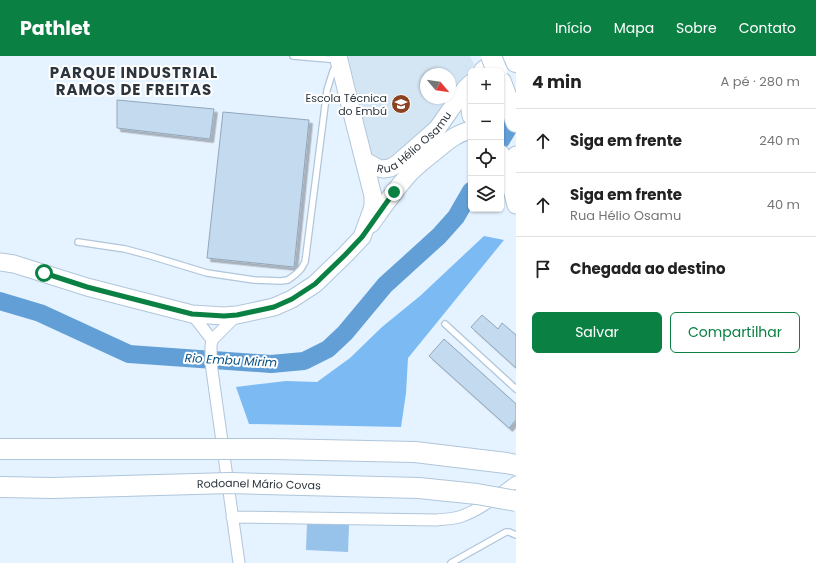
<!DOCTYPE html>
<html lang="pt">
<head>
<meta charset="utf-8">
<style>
  :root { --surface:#fff; --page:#f2f2f2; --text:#222; --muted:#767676; --line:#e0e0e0; --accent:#0b8043 }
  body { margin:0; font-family:Poppins,sans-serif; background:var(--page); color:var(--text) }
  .controls { position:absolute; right:12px; top:12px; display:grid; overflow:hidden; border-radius:6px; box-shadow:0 1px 3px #0004 }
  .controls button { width:36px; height:36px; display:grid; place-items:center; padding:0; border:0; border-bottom:1px solid var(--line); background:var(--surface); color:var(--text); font:20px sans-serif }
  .compass { position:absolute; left:420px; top:12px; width:36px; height:36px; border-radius:50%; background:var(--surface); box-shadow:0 1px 3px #0004; rotate:119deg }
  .stop { position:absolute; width:12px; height:12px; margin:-9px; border:3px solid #0b8043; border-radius:50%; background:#fff }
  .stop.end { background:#0b8043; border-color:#fff; box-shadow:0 1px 4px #0008 }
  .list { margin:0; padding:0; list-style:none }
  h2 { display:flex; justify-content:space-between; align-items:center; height:52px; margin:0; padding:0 16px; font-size:17px }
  h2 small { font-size:13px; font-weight:400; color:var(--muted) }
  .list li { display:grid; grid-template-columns:26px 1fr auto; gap:12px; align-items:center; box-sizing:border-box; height:64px; padding:0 16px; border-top:1px solid var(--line) }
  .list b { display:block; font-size:15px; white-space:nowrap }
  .list p { margin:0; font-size:13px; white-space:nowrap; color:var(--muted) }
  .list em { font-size:13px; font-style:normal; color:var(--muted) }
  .actions { display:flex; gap:8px; padding:12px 16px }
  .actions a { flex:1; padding:9px 0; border:1px solid var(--accent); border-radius:6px; text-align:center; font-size:14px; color:var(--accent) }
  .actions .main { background:var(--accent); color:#fff }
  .icon { flex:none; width:22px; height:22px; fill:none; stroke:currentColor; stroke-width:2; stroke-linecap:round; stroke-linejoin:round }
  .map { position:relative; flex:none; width:516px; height:507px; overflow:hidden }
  header { display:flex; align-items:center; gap:24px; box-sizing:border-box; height:56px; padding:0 20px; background:var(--accent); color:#fff }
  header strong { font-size:19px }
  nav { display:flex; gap:22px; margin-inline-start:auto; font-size:14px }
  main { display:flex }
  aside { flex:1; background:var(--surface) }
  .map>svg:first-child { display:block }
</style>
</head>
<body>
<header>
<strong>Pathlet</strong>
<nav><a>Início</a><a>Mapa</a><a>Sobre</a><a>Contato</a></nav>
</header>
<main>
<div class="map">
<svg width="516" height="507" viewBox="0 0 516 507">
  <defs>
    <filter id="shadow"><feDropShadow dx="3.5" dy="3.5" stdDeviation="0" flood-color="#0004"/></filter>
  </defs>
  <rect width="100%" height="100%" fill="#e5f2ff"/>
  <!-- built -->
  <path fill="#d4e5f4" d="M348 0H470L474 9 456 29 450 38V18H426V42H447L439 55 437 62 384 106 372 101Z"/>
  <!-- green -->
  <path fill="#97c2ea" d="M307 467 349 469 348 496 306 494Z"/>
  <!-- forest -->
  <path fill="#7cbaf3" d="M484 180 504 184 408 302 406 337 401 371 249 368 236 331 286 325 317 326 350 302 382 271 420 240Z"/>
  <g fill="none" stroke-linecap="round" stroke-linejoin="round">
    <!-- river -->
    <path stroke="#629fd6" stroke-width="18" d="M501 84 516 59
      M0 245 40 257 129 298 271 308 304 305 328 293 345 277 385 229 439 180 456 161 471 135"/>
  </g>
  <!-- building -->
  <path fill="#c4daef" stroke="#92a7ba" filter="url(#shadow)" d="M117 44 214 53 210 83 117 72Z
    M223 56 309 64 294 211 207 202Z
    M482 259 498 273 502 267 516 279V312L471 271Z
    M444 283 516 348V364L509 372 429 300Z"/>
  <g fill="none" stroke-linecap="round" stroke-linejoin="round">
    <defs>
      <path id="service" d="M78 186 125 193 151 200 207 217 254 224 281 225 288 224 296 218 301 213 305 206 306 199 327 34 333 15 339 4 293 0
        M445 268 516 333
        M451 507 506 476H509L516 479"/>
      <path id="minor" d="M192 258 212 284
        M237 259 212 284 211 290V307L239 507
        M232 461 437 464C445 463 454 463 462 460 482 453 499 438 516 426"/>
      <g id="primary">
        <path d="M482 15 499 0"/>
        <path d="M471 38 469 46 471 60"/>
        <path d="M501 98 508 118 516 149"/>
        <path id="s1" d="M365 105 378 112 383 113 390 112 397 108 437 73 465 33 471 27"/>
        <path d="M508 118 516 99"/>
        <path d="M371 168C384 150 396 132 411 116 419 108 428 101 437 94 448 85 457 77 471 74"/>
        <path d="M0 206 14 208 87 231 192 258 224 260 237 259 274 251 292 243 315 228 345 199 362 181 373 151V140L352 57 338 0"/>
      </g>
      <path id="motorway" d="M514 0 516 6
        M501 26 516 66
        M0 393H37
        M0 431 52 432"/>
    </defs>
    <!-- service casing -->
    <use href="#service" stroke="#b0c6da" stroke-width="8"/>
    <!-- minor casing -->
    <use href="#minor" stroke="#b0c6da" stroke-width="13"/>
    <!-- primary casing -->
    <use href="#primary" stroke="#b0c6da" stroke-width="19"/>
    <!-- motorway casing -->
    <use href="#motorway" stroke="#b0c6da" stroke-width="22"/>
    <!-- service -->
    <use href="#service" stroke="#fff" stroke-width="5.5"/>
    <!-- minor -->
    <use href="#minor" stroke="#fff" stroke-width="11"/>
    <!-- primary -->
    <use href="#primary" stroke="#fff" stroke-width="17"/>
    <!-- motorway -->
    <use href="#motorway" stroke="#fff" stroke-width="20"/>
    <defs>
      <g id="motorway-bridge">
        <path d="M491 0 497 15"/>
        <path d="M37 393H273L415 396 506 407 516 409"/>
        <path id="s2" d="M52 432 230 427 419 432 477 438 516 445"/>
      </g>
    </defs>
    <!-- motorway-bridge casing -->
    <use href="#motorway-bridge" stroke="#b0c6da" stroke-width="22" stroke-linecap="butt"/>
    <!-- motorway-bridge -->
    <use href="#motorway-bridge" stroke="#fff" stroke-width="20"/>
  </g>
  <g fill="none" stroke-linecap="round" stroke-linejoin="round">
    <!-- route -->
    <path stroke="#0b8043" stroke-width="5" d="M44 217 87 231 192 258 224 260 237 259 274 251 292 243 315 228 345 199 362 181 394 136"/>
  </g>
  <!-- icons -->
  <defs>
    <symbol id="university-disc" viewBox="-11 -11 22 22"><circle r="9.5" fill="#8a4320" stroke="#fff"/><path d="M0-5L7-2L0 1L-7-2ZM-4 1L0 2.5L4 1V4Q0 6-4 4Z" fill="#fff"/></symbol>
  </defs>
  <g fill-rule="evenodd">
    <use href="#university-disc" x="390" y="37" width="22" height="22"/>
  </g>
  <g text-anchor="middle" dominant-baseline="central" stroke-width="4" stroke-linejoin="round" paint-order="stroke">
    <!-- poi labels -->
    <g font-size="11" fill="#2c353d" stroke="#fff" text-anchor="end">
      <text x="387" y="42">Escola Técnica<tspan x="387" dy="13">do Embú</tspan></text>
    </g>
    <!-- street labels -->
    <g font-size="11" fill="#2c353d" stroke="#fff">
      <text stroke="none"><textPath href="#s1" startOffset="61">Rua Hélio Osamu</textPath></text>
      <text stroke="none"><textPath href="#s2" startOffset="207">Rodoanel Mário Covas</textPath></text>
    </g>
    <!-- water labels -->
    <g font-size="12" font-style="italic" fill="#075084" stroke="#fff">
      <text transform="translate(231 304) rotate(3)">Rio Embu Mirim</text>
    </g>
    <!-- district labels -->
    <g font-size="15" font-weight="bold" letter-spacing="1" fill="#2c353d" stroke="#fff">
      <text x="134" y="16">PARQUE INDUSTRIAL<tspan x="134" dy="17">RAMOS DE FREITAS</tspan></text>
    </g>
  </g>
</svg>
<div class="controls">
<button>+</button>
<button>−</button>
<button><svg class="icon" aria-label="locate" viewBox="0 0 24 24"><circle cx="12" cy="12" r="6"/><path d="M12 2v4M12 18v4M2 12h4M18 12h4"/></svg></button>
<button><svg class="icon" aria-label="layers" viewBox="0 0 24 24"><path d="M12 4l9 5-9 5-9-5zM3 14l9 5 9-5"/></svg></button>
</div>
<svg class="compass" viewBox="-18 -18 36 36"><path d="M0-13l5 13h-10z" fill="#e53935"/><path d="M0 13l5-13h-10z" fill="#767676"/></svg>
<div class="stop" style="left:44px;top:217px"></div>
<div class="stop end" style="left:394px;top:136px"></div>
</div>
<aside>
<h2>4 min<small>A pé · 280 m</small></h2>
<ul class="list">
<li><svg class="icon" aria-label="ahead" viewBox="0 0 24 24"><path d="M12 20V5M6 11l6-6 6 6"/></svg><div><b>Siga em frente</b></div><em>240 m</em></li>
<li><svg class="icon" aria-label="ahead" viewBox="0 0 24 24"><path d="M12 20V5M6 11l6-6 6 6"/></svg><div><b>Siga em frente</b><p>Rua Hélio Osamu</p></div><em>40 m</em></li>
<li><svg class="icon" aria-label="arrive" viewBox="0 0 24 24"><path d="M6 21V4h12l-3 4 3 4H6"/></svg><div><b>Chegada ao destino</b></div></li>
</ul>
<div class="actions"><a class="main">Salvar</a><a>Compartilhar</a></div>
</aside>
</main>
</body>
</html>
